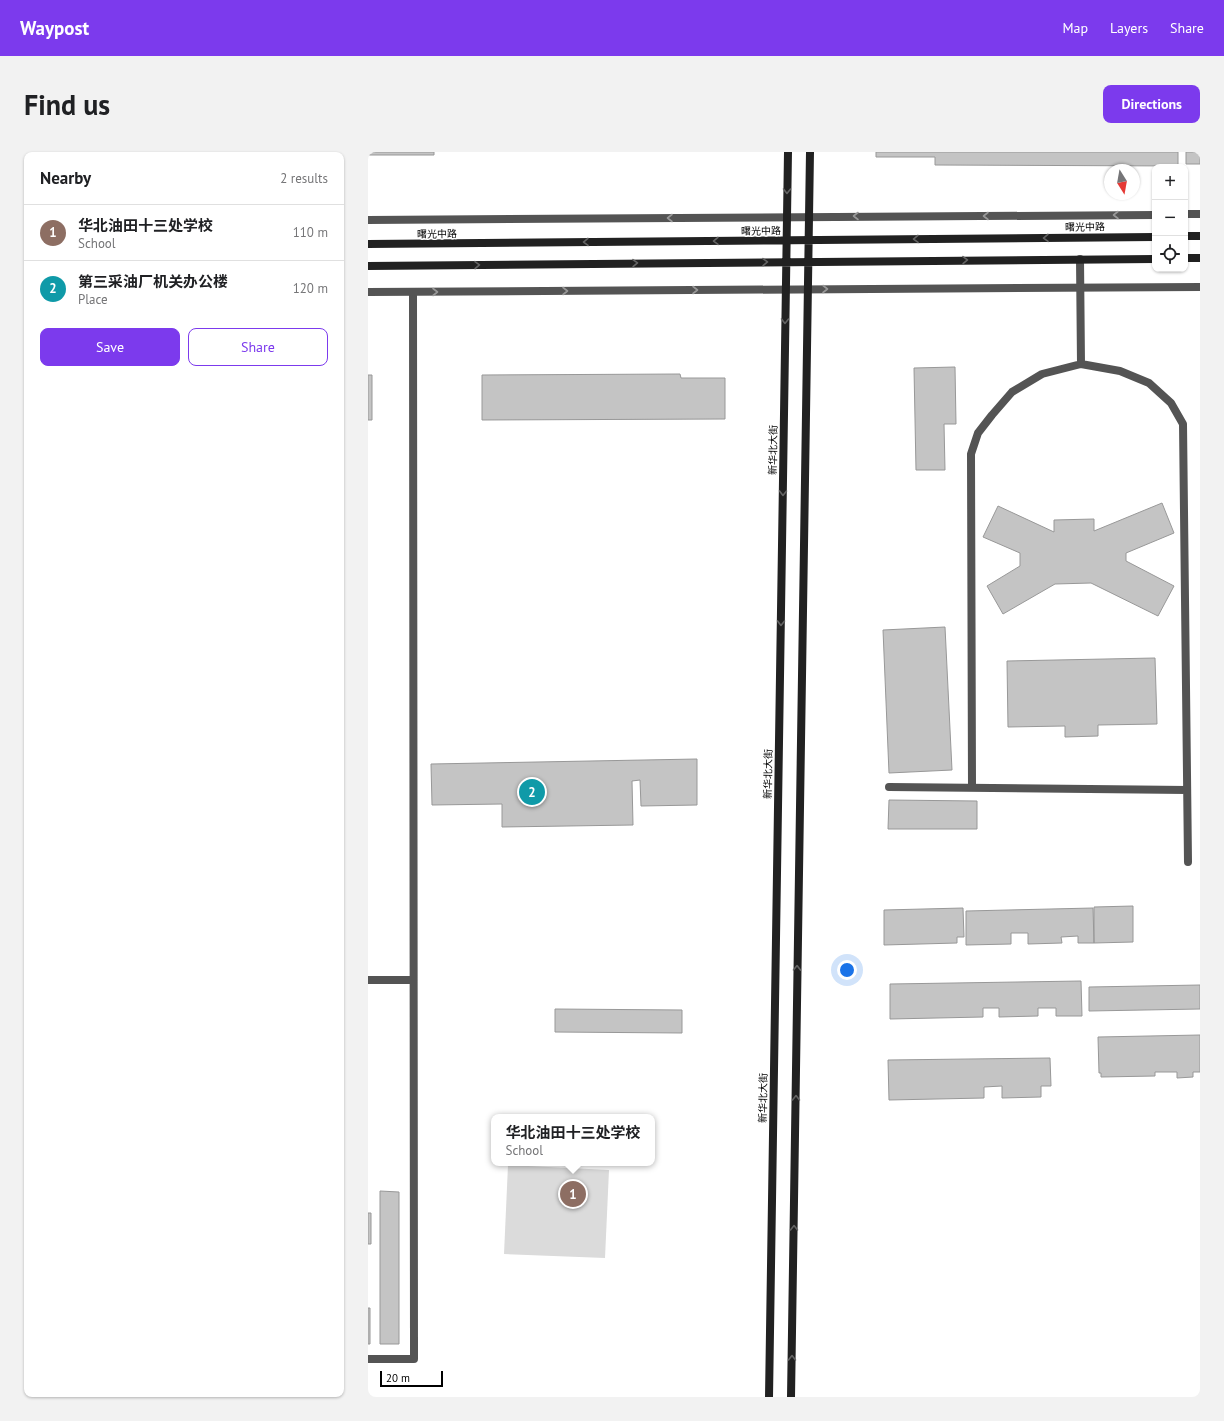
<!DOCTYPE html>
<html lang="en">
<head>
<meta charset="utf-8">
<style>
  :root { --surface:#fff; --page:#f2f2f2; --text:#202124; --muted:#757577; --line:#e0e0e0; --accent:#7c3aed }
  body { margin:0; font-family:"PT Sans","Noto Sans SC",sans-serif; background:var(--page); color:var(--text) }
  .controls { position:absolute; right:12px; top:12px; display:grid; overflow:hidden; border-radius:8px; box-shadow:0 1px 3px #0004 }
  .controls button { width:36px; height:36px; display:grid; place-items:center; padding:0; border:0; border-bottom:1px solid var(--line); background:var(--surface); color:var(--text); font:20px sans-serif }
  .compass { position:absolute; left:736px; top:12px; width:36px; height:36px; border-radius:50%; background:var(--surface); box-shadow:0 1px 3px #0004; rotate:169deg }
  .scale { position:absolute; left:12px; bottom:10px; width:63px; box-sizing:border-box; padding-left:4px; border:2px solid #000; border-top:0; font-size:11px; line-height:14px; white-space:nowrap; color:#000; -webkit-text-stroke:3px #fff; paint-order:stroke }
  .you { position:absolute; left:479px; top:818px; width:14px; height:14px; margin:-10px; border:3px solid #fff; border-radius:50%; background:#1a73e8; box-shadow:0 0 0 6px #1a73e833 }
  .badge { display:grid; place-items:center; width:26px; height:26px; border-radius:50%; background:var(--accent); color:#fff; font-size:13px; font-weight:700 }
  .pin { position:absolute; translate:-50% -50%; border:2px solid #fff; box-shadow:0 1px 4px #0006 }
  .popup { position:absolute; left:123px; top:962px; width:164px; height:52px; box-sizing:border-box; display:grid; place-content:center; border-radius:8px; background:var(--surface); filter:drop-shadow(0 1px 3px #0005); font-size:13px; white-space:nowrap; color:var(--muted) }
  .popup b { font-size:15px; color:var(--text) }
  .popup::after { content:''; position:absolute; left:50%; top:100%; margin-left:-8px; border:8px solid transparent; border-top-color:var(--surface) }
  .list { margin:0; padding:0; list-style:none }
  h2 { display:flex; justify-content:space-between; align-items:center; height:52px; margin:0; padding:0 16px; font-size:17px }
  h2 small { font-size:13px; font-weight:400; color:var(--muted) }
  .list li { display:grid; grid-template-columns:26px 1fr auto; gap:12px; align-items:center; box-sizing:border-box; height:56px; padding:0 16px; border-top:1px solid var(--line) }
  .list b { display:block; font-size:15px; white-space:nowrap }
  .list p { margin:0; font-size:13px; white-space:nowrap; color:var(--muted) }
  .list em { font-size:13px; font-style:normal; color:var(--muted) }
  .actions { display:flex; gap:8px; padding:12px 16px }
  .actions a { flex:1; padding:9px 0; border:1px solid var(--accent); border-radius:8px; text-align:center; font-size:14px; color:var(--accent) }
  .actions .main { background:var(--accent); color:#fff }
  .icon { flex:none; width:22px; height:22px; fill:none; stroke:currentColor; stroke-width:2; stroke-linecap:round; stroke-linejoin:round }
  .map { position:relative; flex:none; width:832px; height:1245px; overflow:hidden; border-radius:8px }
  header { display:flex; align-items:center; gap:24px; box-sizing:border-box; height:56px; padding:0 20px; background:var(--accent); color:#fff }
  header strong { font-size:19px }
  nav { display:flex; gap:22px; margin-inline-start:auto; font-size:14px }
  .intro { display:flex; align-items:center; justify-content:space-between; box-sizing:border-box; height:96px; padding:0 24px }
  h1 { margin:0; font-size:28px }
  .button { padding:10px 18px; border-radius:8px; background:var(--accent); color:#fff; font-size:14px; font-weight:700 }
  main { display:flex; gap:24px; padding:0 24px }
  aside { flex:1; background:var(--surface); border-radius:8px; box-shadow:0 1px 3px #0004 }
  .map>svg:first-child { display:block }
</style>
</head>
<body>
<header>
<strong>Waypost</strong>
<nav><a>Map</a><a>Layers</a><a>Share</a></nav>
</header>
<div class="intro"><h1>Find us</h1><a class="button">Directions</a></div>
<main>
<aside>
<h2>Nearby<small>2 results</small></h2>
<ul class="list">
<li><span class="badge" style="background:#8d6e63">1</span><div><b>华北油田十三处学校</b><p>School</p></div><em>110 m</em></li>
<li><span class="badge" style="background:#0f9aa8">2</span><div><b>第三采油厂机关办公楼</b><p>Place</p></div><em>120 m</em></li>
</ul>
<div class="actions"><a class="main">Save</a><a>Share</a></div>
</aside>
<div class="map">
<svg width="832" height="1245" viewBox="0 0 832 1245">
  <rect width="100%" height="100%" fill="#fff"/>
  <!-- green -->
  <path fill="#dbdbdb" d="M140 1013 241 1018 237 1106 136 1102Z"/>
  <!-- building -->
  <path fill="#c4c4c4" stroke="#989898" d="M0 0H66V3H0Z
    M508 0H810V14L567 13V5H508Z
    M818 0H832V12H818Z
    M587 215 588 272H576L577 318H548L546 216Z
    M312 222 313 226H357V267L114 268V223Z
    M0 223H4V268H0Z
    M794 351 806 381 758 401V409L806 434 790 464 723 431 687 432 635 462 619 434 652 414V401L615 385 630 354 686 380V368L726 367V379Z
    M577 475 584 618 521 621 515 478Z
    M787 506 789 572 730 573V584L697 585V574L640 575 639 509Z
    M329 607V653L273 654 272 628 264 629 265 673 134 675V652L64 653 63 612Z
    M521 648 609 649V677H520Z
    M765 754V790L726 791V755Z
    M595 756 596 785H589V791L516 793V758Z
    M725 756 726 791H710V784L693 785 694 791 660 792V781H643V792L598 793V759Z
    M713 829 714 864H688V856H670V864L631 865V856H615V865L522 867V832Z
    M832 833V857L721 859V835Z
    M187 857 314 858V881L187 880Z
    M832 883V920H825V925L809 926V920H787V924L733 925V921H731L730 885Z
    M682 906 683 934H673V945L634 946V934L616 935V946L521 948 520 908Z
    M12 1039 31 1040V1192H12Z
    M0 1061H3V1092H0Z
    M0 1156H2V1192H0Z"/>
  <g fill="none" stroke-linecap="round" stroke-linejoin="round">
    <!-- service -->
    <path stroke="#545454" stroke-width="8" d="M712 107 713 212
      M521 635 819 638
      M604 636 603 302 610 281 624 263 644 240 674 222 713 212 752 219 781 231 803 251 815 272 820 710
      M0 828H45
      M0 1207H46L45 140"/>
    <!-- minor -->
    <path stroke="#545454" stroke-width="8" d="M817 62H832
      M0 68 787 63
      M0 140 832 135"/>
    <!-- secondary -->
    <path stroke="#212121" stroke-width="8" d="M817 84H832
      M0 92 787 85
      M817 106H832
      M0 114 787 107
      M401 1245 420 0
      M423 1245 442 0"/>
  </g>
  <!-- one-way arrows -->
  <defs><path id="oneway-chevron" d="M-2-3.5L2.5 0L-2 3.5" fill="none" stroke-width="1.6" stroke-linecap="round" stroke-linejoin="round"/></defs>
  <g stroke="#646464">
    <use href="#oneway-chevron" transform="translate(419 39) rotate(91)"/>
    <use href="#oneway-chevron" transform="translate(678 86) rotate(179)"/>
    <use href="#oneway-chevron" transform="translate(548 87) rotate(179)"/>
    <use href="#oneway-chevron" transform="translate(348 89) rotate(179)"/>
    <use href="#oneway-chevron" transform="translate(218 90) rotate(179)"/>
    <use href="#oneway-chevron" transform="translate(597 108) rotate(-1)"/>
    <use href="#oneway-chevron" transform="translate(397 110) rotate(-1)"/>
    <use href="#oneway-chevron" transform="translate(267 111) rotate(-1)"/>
    <use href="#oneway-chevron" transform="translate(109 113) rotate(-1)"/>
    <use href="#oneway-chevron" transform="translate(417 169) rotate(91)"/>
    <use href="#oneway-chevron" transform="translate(415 341) rotate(91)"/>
    <use href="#oneway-chevron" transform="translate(413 471) rotate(91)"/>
    <use href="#oneway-chevron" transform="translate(429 816) rotate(-89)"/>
    <use href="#oneway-chevron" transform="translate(428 946) rotate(-89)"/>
    <use href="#oneway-chevron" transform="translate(426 1076) rotate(-89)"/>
    <use href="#oneway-chevron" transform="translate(424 1206) rotate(-89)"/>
  </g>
  <g stroke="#989898">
    <use href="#oneway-chevron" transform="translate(748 63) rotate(180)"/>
    <use href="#oneway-chevron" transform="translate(488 64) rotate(180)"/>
    <use href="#oneway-chevron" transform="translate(618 64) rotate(180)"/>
    <use href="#oneway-chevron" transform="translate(302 66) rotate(180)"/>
    <use href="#oneway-chevron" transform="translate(457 137)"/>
    <use href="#oneway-chevron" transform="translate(327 138)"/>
    <use href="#oneway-chevron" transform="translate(197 139)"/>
    <use href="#oneway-chevron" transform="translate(67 140)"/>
  </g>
  <g text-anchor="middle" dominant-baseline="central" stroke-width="3" stroke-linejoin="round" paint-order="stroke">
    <!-- street labels -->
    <g font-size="10" fill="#000" stroke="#fff">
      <text transform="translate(717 75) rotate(-1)">曙光中路</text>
      <text transform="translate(393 79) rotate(-1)">曙光中路</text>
      <text transform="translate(69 82) rotate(-1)">曙光中路</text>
      <text transform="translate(405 298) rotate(-89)">新华北大街</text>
      <text transform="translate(400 622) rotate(-89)">新华北大街</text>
      <text transform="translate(395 946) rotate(-89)">新华北大街</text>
    </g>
  </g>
</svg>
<div class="controls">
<button>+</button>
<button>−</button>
<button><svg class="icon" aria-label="locate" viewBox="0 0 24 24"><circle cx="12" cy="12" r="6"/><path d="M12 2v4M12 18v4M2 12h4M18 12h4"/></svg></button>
</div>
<svg class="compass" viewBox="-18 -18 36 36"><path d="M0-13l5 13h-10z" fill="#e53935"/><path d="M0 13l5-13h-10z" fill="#757577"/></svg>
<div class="scale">20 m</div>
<div class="you"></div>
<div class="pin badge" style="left:205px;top:1042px;background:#8d6e63">1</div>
<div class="popup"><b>华北油田十三处学校</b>School</div>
<div class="pin badge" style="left:164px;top:640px;background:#0f9aa8">2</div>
</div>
</main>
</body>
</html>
